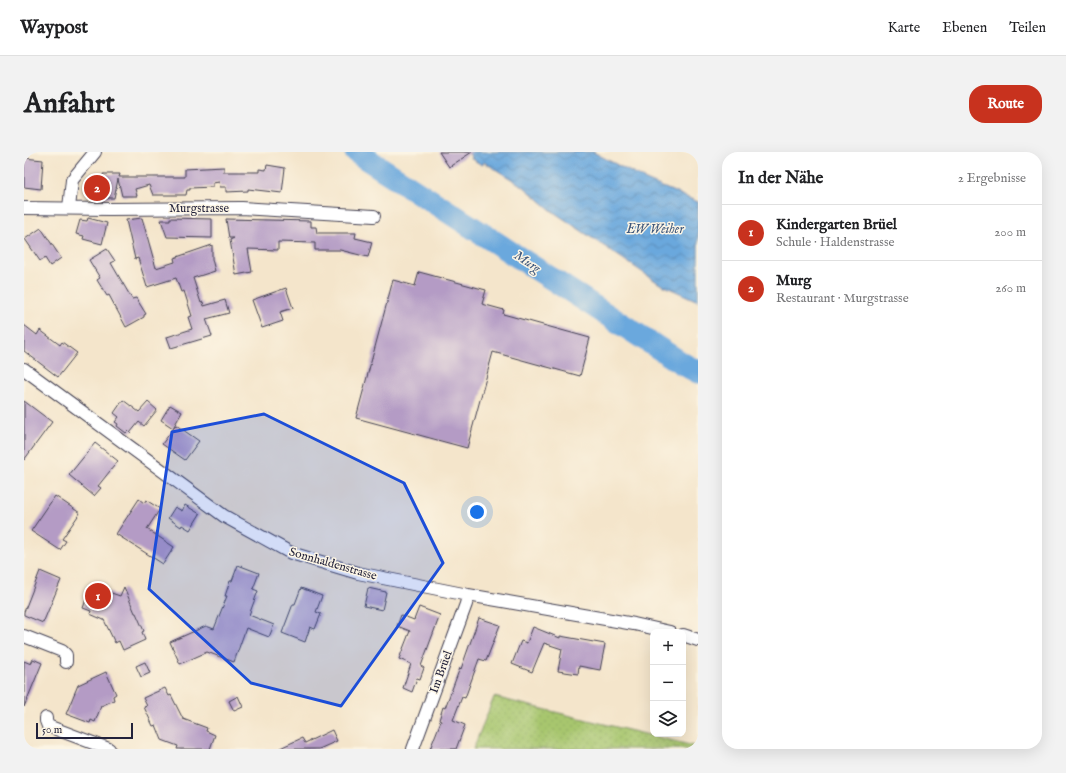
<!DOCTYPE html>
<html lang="de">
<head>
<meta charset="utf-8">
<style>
  :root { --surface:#fff; --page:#f2f2f2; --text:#202124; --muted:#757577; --line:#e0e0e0; --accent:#c8321e }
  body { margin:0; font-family:"IM FELL English",serif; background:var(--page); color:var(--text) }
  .controls { position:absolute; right:12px; bottom:12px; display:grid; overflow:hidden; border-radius:8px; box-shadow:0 4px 16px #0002 }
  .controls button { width:36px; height:36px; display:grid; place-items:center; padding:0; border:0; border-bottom:1px solid var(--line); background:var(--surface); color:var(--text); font:20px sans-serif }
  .scale { position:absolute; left:12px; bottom:10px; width:97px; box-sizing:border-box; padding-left:4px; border:2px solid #22223b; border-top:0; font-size:11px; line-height:14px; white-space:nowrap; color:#22223b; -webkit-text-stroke:3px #fcf5e5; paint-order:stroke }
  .you { position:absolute; left:453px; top:360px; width:14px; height:14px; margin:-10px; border:3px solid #fff; border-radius:50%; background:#1a73e8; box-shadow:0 0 0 6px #1a73e833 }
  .badge { display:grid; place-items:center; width:26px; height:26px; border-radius:50%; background:var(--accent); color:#fff; font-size:13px; font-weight:700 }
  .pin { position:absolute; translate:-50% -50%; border:2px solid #fff; box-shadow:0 1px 4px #0006 }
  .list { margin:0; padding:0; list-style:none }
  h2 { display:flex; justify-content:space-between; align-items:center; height:52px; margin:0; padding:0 16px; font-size:17px }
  h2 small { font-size:13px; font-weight:400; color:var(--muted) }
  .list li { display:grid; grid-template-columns:26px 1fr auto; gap:12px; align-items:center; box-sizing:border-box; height:56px; padding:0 16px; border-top:1px solid var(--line) }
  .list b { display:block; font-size:15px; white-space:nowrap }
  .list p { margin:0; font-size:13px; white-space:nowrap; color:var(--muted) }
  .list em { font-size:13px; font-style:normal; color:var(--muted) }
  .icon { flex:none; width:22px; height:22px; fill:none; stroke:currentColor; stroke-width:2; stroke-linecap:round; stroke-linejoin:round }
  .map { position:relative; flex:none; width:674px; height:597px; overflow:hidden; border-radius:16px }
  header { display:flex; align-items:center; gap:24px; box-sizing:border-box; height:56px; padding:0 20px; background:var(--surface); border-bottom:1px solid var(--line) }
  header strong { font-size:19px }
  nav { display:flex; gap:22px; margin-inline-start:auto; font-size:14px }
  .intro { display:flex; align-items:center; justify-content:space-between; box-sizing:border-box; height:96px; padding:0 24px }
  h1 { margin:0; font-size:28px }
  .button { padding:10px 18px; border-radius:16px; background:var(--accent); color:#fff; font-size:14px; font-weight:700 }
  main { display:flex; gap:24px; padding:0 24px }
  aside { flex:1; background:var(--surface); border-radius:16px; box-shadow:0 4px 16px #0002 }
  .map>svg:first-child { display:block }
</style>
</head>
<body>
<header>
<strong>Waypost</strong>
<nav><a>Karte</a><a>Ebenen</a><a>Teilen</a></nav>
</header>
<div class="intro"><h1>Anfahrt</h1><a class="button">Route</a></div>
<main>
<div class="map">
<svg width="674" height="597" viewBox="0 0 674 597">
  <defs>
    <pattern id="grass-dots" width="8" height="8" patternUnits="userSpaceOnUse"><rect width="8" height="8" fill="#a7c66e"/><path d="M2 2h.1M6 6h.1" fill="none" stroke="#8faa60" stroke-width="1.8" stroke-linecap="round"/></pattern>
    <pattern id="water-waves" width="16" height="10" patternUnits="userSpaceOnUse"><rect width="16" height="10" fill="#6ba8dd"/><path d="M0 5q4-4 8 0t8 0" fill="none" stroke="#5888b4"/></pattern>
  </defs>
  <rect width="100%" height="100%" fill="#fcf5e5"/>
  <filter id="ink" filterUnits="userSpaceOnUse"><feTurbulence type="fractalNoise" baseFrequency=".025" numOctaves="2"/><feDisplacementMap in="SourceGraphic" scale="8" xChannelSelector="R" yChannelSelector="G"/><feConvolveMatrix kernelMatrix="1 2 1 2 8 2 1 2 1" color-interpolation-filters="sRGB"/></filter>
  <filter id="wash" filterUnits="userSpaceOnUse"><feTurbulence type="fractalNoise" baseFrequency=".012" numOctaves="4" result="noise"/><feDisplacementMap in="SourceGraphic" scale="16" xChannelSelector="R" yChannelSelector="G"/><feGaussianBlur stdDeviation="0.9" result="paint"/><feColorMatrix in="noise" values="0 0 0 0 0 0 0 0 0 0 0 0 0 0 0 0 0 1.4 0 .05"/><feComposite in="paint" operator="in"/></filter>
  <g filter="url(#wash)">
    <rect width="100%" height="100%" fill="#f4e5cb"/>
    <!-- grass -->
    <path fill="url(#grass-dots)" stroke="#647454" d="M470 545 674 595V597H449Z"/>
    <!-- water -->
    <path fill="url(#water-waves)" stroke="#46658c" d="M438 0H569L622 28 674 50V149L636 132 528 59 500 35 460 10 458 13 448 7 445 1Z"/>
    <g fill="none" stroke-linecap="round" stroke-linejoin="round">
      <!-- river -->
      <path stroke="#6ba8dd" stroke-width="23" d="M332 0 659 212 674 220"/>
    </g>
    <g id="blocks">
      <!-- building -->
      <path fill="#b49bc5" d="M415 0H448L425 15Z
        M0 6 19 8 17 37 0 35Z
        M243 13 261 16 258 41 224 37V39L202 40V35H196L195 30 189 31V35L166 36V38H163L162 43H129L125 33 111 37 113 44H98L94 27 90 46H69L68 28H79V22H96L95 25H161V17L200 15V20H235V17L242 18Z
        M64 66 83 71 78 92 59 87 60 84 52 82 56 68 63 69Z
        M118 66 132 116 151 110 150 106 188 93V107L191 119 169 126 177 151 179 150 180 154 201 148 205 161 182 167 188 184 147 196 143 185 168 177 164 165 168 164 160 139 157 140 152 126 123 135 114 106 111 107 102 68Z
        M146 66 188 67V86L143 85 137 68H146Z
        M202 67 287 69V75H292L293 81H332L331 86 348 90 344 105 316 98H291V91L254 90V98L224 97 228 120 212 123 206 88 210 86H205Z
        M17 76 37 106 26 114 21 106 16 109 1 87Z
        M83 97 91 109 87 111 108 147 112 146 122 162 120 163V165L102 175 85 143 83 144 73 128 76 126 65 108Z
        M395 120 462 138 458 152 480 158 479 162 566 186 556 224 469 200 443 296 332 266 369 128 391 134Z
        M262 136 269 156 256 160 259 169 238 176 228 148Z
        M0 173 13 183 16 178 36 193 38 190 53 201 34 225 0 199Z
        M99 248 115 260 124 250 133 258 120 274 115 270 106 281 104 279 102 281 93 274 94 272 91 270 95 265 90 261Z
        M0 249 28 270 0 308Z
        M146 253 158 260 149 276 137 268Z
        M152 273 175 289 161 308 138 292Z
        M71 291 94 309 74 334 77 336 70 344 45 323Z
        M31 344 56 361 38 387 42 389 36 398 7 379Z
        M115 347 120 351 122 348 136 357 123 377 150 395 139 412 92 382Z
        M161 353 176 362 166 378 158 373 157 375 144 366 151 355 158 359Z
        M214 413 235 421 229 437 234 439 225 463 250 473 245 485 222 476 210 510 183 500 156 512 146 490 182 474 190 477 203 444H201L206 429H208Z
        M16 419 37 428 19 471 0 463V460Z
        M67 434 96 444 100 435 111 461H112L120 479 118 480 121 488 99 498 95 489 91 491 80 468 66 462 67 459 59 456Z
        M277 436 298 444 292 460 297 462 291 477 286 475 281 490 258 481 269 452H271Z
        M344 436 362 440 358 458 340 454Z
        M395 455 416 463 397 514 400 516 396 527 393 526 388 540 379 536 387 512 375 507 386 479 373 474 377 463 390 468Z
        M455 466 476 473 462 509 455 507 441 546 438 545 429 568 441 573 432 597H406L417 569 415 568 419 555 421 556 436 516 437 517Z
        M509 475 536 486V484L581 492 576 518 555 514 554 522 534 519 538 497 520 491 508 520 488 512 497 489 503 491Z
        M9 507 18 511 0 555V509L7 512Z
        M121 510 126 521 117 525 112 514Z
        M82 520 92 542 89 544 90 548 77 554 71 570 67 568 66 571 42 562 54 533Z
        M141 536 145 544 147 543 159 567 183 576 182 579 191 583 186 597H153L154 594 138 588 132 573 129 574 120 555 123 554 119 546Z
        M214 544 219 555 210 559 205 549Z
        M308 578 313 589 295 597H254L278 586 281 591Z"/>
    </g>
  </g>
  <g filter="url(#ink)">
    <use href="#blocks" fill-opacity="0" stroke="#423f51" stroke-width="1"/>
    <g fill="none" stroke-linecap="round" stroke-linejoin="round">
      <defs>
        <path id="minor" d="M0 56 85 57 218 56 350 64
          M45 56 48 28 71 0
          M0 217 200 364 267 401 334 421 444 443 610 472 646 480
          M659 483 674 488
          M0 484 38 499 42 503V510
          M22 566V569L24 574 85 597
          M389 597 442 452 444 443"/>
      </defs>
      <!-- minor casing -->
      <use href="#minor" stroke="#423f51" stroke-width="14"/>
      <!-- minor -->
      <use href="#minor" stroke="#fff" stroke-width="12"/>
    </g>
  </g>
  <!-- marked area -->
  <path fill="#1d4ed8" fill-opacity="0.2" stroke="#1d4ed8" stroke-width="3" stroke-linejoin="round" d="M240 262 380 331 419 411 317 554 227 531 125 437 148 280Z"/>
  <g text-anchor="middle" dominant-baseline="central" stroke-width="3" stroke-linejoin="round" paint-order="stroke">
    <!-- street labels -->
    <g font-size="12" fill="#22223b" stroke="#fcf5e5">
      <text x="175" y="56">Murgstrasse</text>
      <text transform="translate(309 412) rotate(16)">Sonnhaldenstrasse</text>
      <text transform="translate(417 520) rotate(-70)">Im Brüel</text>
    </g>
    <!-- water labels -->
    <g font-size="13" font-style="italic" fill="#3f587c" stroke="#fcf5e5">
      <text x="631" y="77">EW Weiher</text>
      <text transform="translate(503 110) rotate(33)">Murg</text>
    </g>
  </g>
</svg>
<div class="controls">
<button>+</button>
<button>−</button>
<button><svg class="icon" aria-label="layers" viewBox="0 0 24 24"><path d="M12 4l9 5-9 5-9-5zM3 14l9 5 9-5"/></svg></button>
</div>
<div class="scale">50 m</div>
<div class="you"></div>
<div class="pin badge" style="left:74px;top:444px">1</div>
<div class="pin badge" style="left:73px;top:36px">2</div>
</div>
<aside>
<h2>In der Nähe<small>2 Ergebnisse</small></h2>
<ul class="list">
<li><span class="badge">1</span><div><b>Kindergarten Brüel</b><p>Schule · Haldenstrasse</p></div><em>200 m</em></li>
<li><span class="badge">2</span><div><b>Murg</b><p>Restaurant · Murgstrasse</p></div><em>260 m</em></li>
</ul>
</aside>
</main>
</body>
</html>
